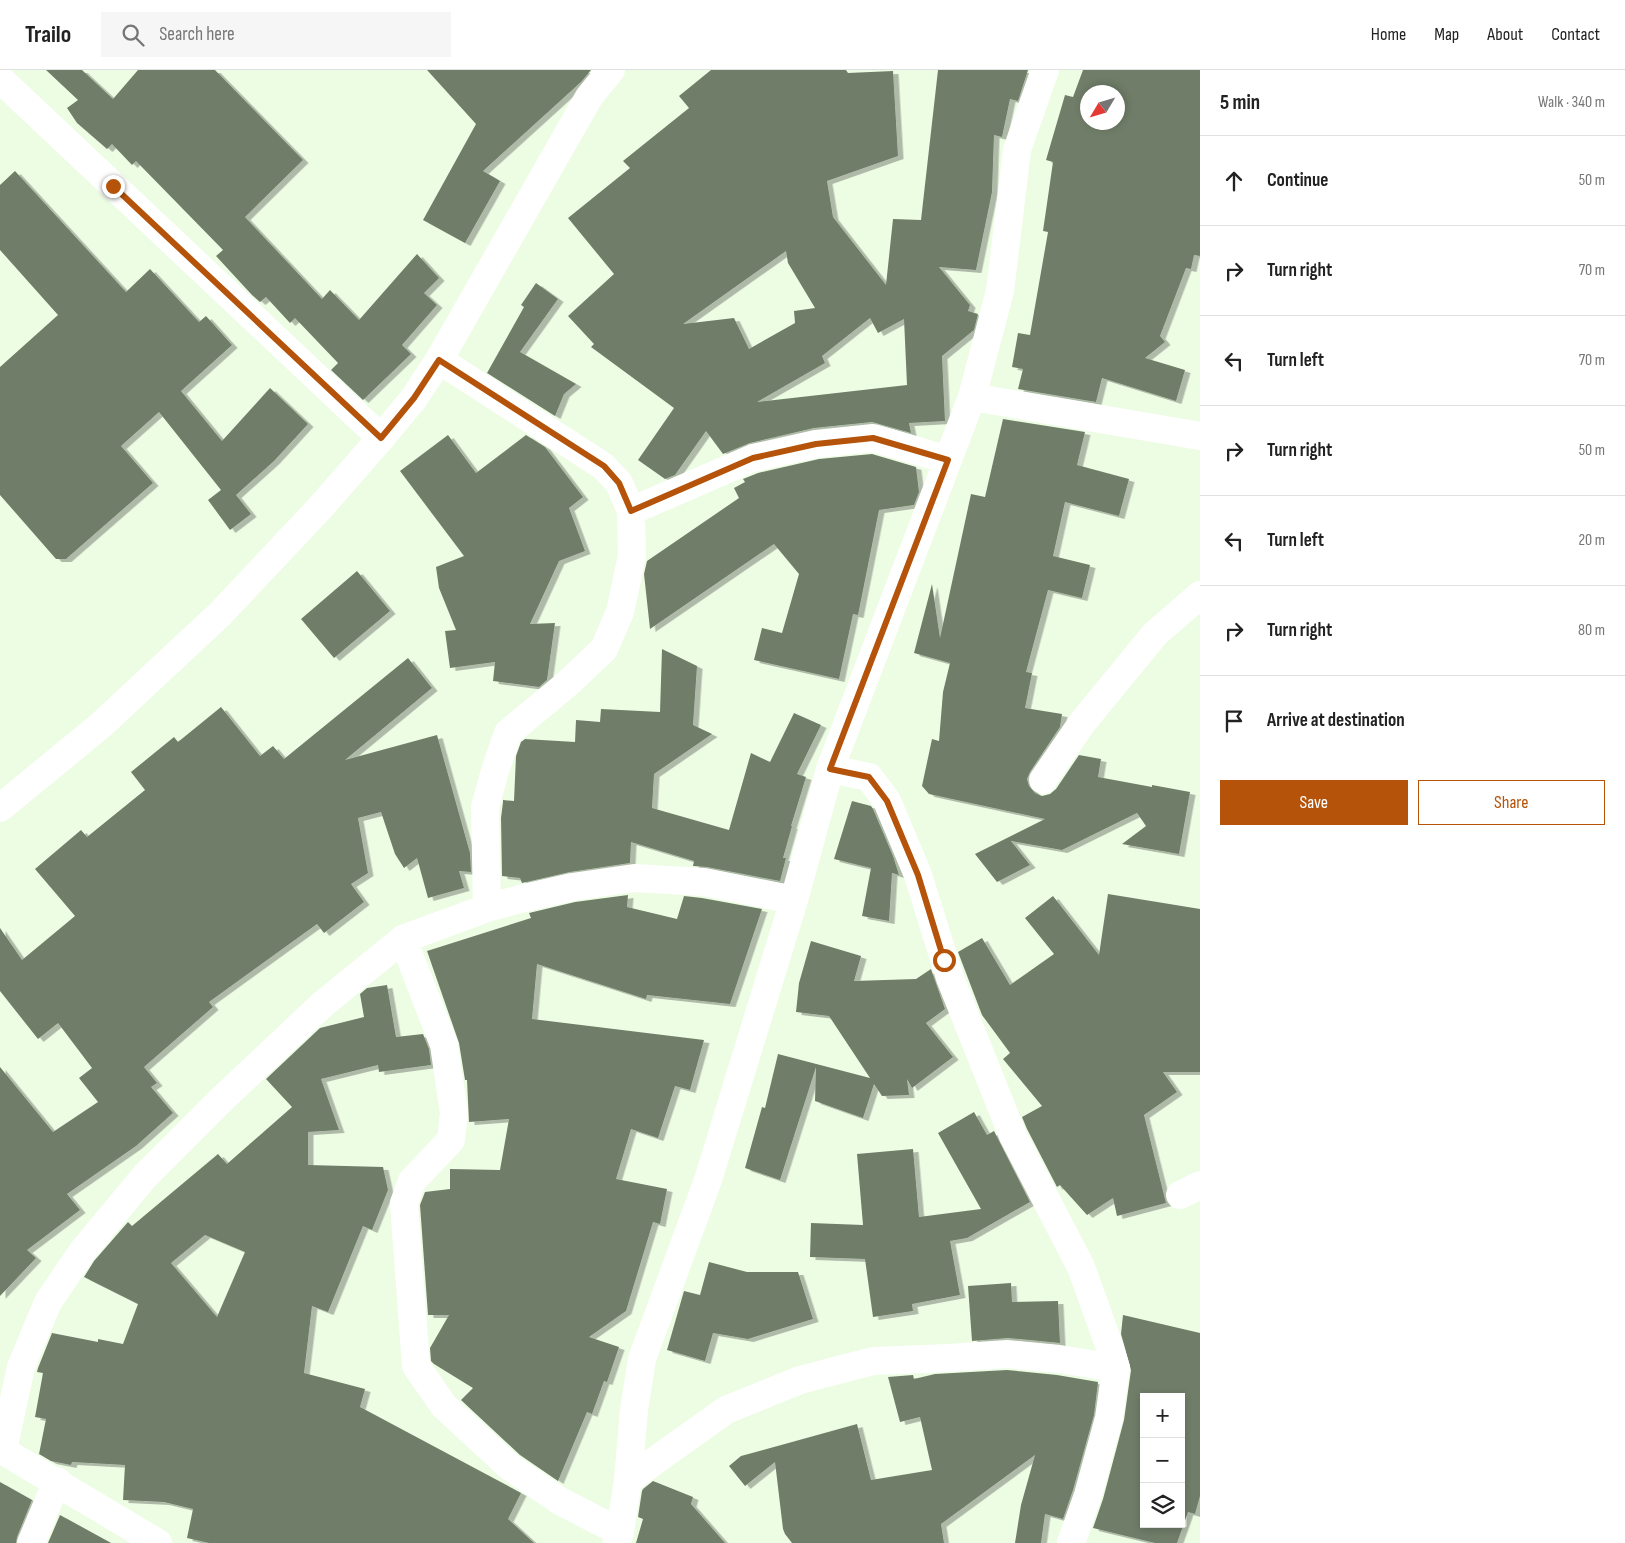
<!DOCTYPE html>
<html lang="en">
<head>
<meta charset="utf-8">
<style>
  :root { --surface:#fff; --page:#f6f6f6; --text:#222; --muted:#767676; --line:#e0e0e0; --accent:#b45309 }
  body { margin:0; font-family:"Sofia Sans Condensed",sans-serif; background:var(--page); color:var(--text) }
  .controls { position:absolute; right:15px; bottom:15px; display:grid; overflow:hidden; border-radius:0px; box-shadow:0 2px 8px #0003 }
  .controls button { width:45px; height:45px; display:grid; place-items:center; padding:0; border:0; border-bottom:1px solid var(--line); background:var(--surface); color:var(--text); font:25px sans-serif }
  .compass { position:absolute; left:1080px; top:15px; width:45px; height:45px; border-radius:50%; background:var(--surface); box-shadow:0 2px 8px #0003; rotate:232deg }
  .stop { position:absolute; width:15px; height:15px; margin:-11px; border:4px solid #b45309; border-radius:50%; background:#fff }
  .stop.end { background:#b45309; border-color:#fff; box-shadow:0 1px 5px #0008 }
  .list { margin:0; padding:0; list-style:none }
  h2 { display:flex; justify-content:space-between; align-items:center; height:65px; margin:0; padding:0 20px; font-size:21px }
  h2 small { font-size:16px; font-weight:400; color:var(--muted) }
  .list li { display:grid; grid-template-columns:32px 1fr auto; gap:15px; align-items:center; box-sizing:border-box; height:90px; padding:0 20px; border-top:1px solid var(--line) }
  .list b { display:block; font-size:19px; white-space:nowrap }
  .list em { font-size:16px; font-style:normal; color:var(--muted) }
  .actions { display:flex; gap:10px; padding:15px 20px }
  .actions a { flex:1; padding:11px 0; border:1px solid var(--accent); border-radius:0px; text-align:center; font-size:18px; color:var(--accent) }
  .actions .main { background:var(--accent); color:#fff }
  .icon { flex:none; width:28px; height:28px; fill:none; stroke:currentColor; stroke-width:2; stroke-linecap:round; stroke-linejoin:round }
  .map { position:relative; flex:none; width:1200px; height:1473px; overflow:hidden }
  header { display:flex; align-items:center; gap:30px; box-sizing:border-box; height:70px; padding:0 25px; background:var(--surface); border-bottom:1px solid var(--line) }
  header strong { font-size:24px }
  nav { display:flex; gap:28px; margin-inline-start:auto; font-size:18px }
  .search { width:350px; height:45px; background:var(--page); display:flex; align-items:center; gap:12px; box-sizing:border-box; padding:0 18px; border-radius:0px; color:var(--muted); font-size:19px }
  main { display:flex }
  aside { flex:1; background:var(--surface) }
  .map>svg:first-child { display:block }
</style>
</head>
<body>
<header>
<strong>Trailo</strong>
<div class="search"><svg class="icon" aria-label="search" viewBox="0 0 24 24"><circle cx="10" cy="10" r="6"/><path d="M15 15l6 6"/></svg>Search here</div>
<nav><a>Home</a><a>Map</a><a>About</a><a>Contact</a></nav>
</header>
<main>
<div class="map">
<svg width="1200" height="1473" viewBox="0 0 1200 1473">
  <defs>
    <filter id="shadow"><feDropShadow dx="5.5" dy="3" stdDeviation="0" flood-color="#0004"/></filter>
  </defs>
  <rect width="100%" height="100%" fill="#edfde4"/>
  <!-- building -->
  <path fill="#707e69" fill-rule="evenodd" filter="url(#shadow)" d="M46 0H82L113 29 138 0H215L303 90 245 147 322 229 330 220 359 250 417 184 439 208 424 223 437 235 402 275 411 284 363 330 331 300 338 293 295 248 290 253 266 227 260 232 252 225 216 186 223 180 136 91 132 95 112 74 107 79 77 53 67 38 78 30Z
    M427 0H591L581 12 483 101 500 111 465 173 423 150 476 54Z
    M711 0H846L848 3 893 1 898 86 827 111 833 147 886 215 893 149 921 150 938 0H1028L1018 31 1010 29 1002 67 994 65 992 122 976 200 939 197 970 235 968 241 978 244 974 260 942 286 945 351 909 353 911 363 872 352 814 358 750 373 723 384 706 361 675 405 665 409 638 390 674 338 591 277 594 274 568 246 614 204 568 148 630 98 623 91 689 38 679 26ZM786 181 788 193 815 238 794 241 795 253 749 279 734 248 683 254ZM870 248 878 263 904 249 907 315 757 332 825 293 822 286Z
    M1083 0H1200V186L1194 185 1191 199 1186 198 1160 266 1165 272 1145 288 1185 300 1176 331 1102 308 1096 332 1018 319 1023 299 1012 297 1018 263 1030 265 1048 162 1043 161 1053 92 1046 90 1065 25 1073 27ZM1088 22H1118V52H1088Z
    M15 101 126 222 150 199 199 252 206 246 232 275 181 321 222 371 270 318 308 354 274 391 236 425 251 444 230 460 208 430 221 420 159 342 121 376 153 413 66 489H56L0 425V297L58 245 0 180V115Z
    M536 213 558 229 520 282 576 314 564 324 555 346 487 303 524 237 521 235Z
    M1003 349 1085 362 1077 395 1129 409 1119 446 1065 432 1053 486 1090 495 1082 528 1048 520 1026 602 1032 603 1025 638 1062 644 1060 657 1030 702 1027 709 1029 716 1035 723 1042 726 1050 724 1056 719 1079 685 1101 689 1098 707 1152 717V715L1190 722 1179 784 1122 774 1146 756 1137 743 1062 780 1011 771 1030 795 997 812 975 784 1045 749 929 724 922 716 932 669 939 671 943 622 950 593 914 583 932 514 940 568 971 424 985 427Z
    M448 365 476 403 526 365 545 377 583 427 569 438 585 481 559 491 530 554 555 553 547 610 539 617 493 611 495 592 450 598 445 561 456 560 439 518 436 497 464 486 400 401Z
    M872 384 916 397 919 422 914 435 879 440 858 545 853 544 839 609 754 590 762 558 782 563 799 504 774 474 650 559 644 504 647 491 739 428 734 418 745 412 743 409 758 403 819 389Z
    M357 501 390 541 334 588 301 549Z
    M662 579 697 596 693 655 712 664 654 704 652 738 729 760 751 683 770 692 794 643 821 655 797 704 806 707 791 756H792L783 788H786L780 811 707 797 693 796 694 791 631 772 630 793 570 802 522 813 520 808 502 806 501 748 503 732V730L514 731 516 686 521 672 525 669 575 672 576 650 600 652 601 639 660 642Z
    M408 588 432 618 345 690 437 665 470 783 471 802 459 801 464 818 428 828 417 788 404 798 395 784 381 742 358 748 368 803 351 814 364 832 324 863 317 854 209 932 213 937 144 997 157 1013 151 1017 173 1043 136 1076 67 1124 80 1140 27 1180 36 1188 0 1226V997L53 1062 98 1032 79 1008 92 998 58 953 38 969 0 921V858L22 890 75 846 35 799 81 760 87 767 145 720 131 702 174 667 178 672 221 637 260 686 273 676 284 689Z
    M852 731 871 736 873 739 893 786 899 805 892 803 889 851 862 846 871 798 834 789Z
    M1108 824 1200 839V1002H1163L1177 1022 1144 1045 1166 1133 1117 1146 1113 1128 1087 1145 1060 1115 1057 1117 1027 1059 1022 1047 1042 1036 1003 989 1010 983 982 945 958 882 982 868 1010 915 1054 884 1025 848 1053 826 1099 885Z
    M628 825 627 837 677 849 684 826 702 828 762 839 730 934 647 925 646 929 537 894 532 949 704 970 690 1020 675 1016 658 1068 631 1059 616 1109 667 1119 660 1154 653 1152 626 1241 589 1267 619 1277 607 1312 604 1311 592 1344 587 1342 558 1411 520 1385 461 1330 473 1318 434 1294 431 1291 430 1278 449 1245H428L420 1135 425 1122 450 1119V1099L500 1100 509 1049 469 1052 467 1010H465L459 973 427 881 531 848 529 843 575 832Z
    M811 871 861 886 854 911 916 909 931 899 945 939 926 953 953 987 912 1018 907 1009 909 1025 882 1026 874 1014 863 1048 815 1031 816 997 780 1110 745 1098 762 1037 765 1038 778 984 870 1008 829 946 796 942 799 913Z
    M387 915 396 967 423 964 429 979 431 995 379 1002 378 995 321 1009 339 1060 308 1062V1095L383 1097 388 1120 372 1160 363 1156 328 1242 312 1236 304 1303 365 1319 360 1337 521 1423 508 1449 534 1473H209L187 1468 193 1439 164 1432 123 1430 125 1395 72 1392 71 1395 51 1391 39 1384 46 1349 35 1347 43 1303 37 1302 38 1298 52 1263 98 1272V1269L123 1274 138 1234 84 1207 94 1191 128 1152 132 1156 218 1084 227 1094 292 1037 266 1009 320 958 364 947 360 924 367 918ZM205 1165 245 1182 217 1247 171 1193Z
    M974 1042 987 1065 994 1061 1030 1132 967 1168 950 1171 960 1225 912 1234 913 1241 873 1247 865 1189 810 1187 811 1153 863 1155 857 1084 913 1079 919 1147 981 1139 938 1063Z
    M709 1192 747 1202H798L813 1249 748 1269 713 1263 705 1291 667 1280 684 1221 700 1225Z
    M1011 1213 1012 1232 1058 1231 1060 1273 1008 1268 972 1271 968 1216Z
    M1123 1245 1200 1263V1426L1195 1444 1188 1442 1177 1473H1155L1093 1458 1103 1429 1124 1350 1131 1300 1121 1264ZM1144 1327H1181V1454H1144Z
    M1007 1300 1057 1305 1098 1312 1094 1345 1073 1420 1063 1449 1045 1444 1041 1473H1015L1021 1435 1035 1385 941 1454 944 1473H792L785 1464 783 1459 775 1392 745 1416 729 1396 741 1386 857 1354 871 1410 932 1400 920 1347 900 1352 888 1307 913 1305 914 1309 935 1304Z
    M653 1411 693 1427 691 1434 725 1473H636L643 1449 638 1447 642 1421 643 1419Z
    M0 1412 32 1430 17 1467 16 1473H0Z
    M60 1445 111 1473H48Z"/>
  <g fill="none" stroke-linecap="round" stroke-linejoin="round">
    <!-- minor -->
    <path stroke="#fff" stroke-width="28" d="M0 9 381 368
      M439 290 603 396 619 413 631 441 632 486 620 542 604 579 567 614 508 663 495 701 485 737 487 838
      M972 327 1200 366
      M631 441 753 388 816 374 873 368 948 390
      M830 699 869 707 887 731 918 805 950 908 1013 1066 1081 1197 1110 1278 1116 1298 1109 1348 1088 1425 1071 1473
      M1043 710 1082 653 1155 564 1200 525
      M403 869 444 975 454 1043 451 1070 412 1111 404 1133 416 1296 444 1336 510 1397 560 1431 620 1462
      M1180 1125 1200 1115
      M0 1379 158 1473
      M3 1380 21 1297 48 1232 82 1182 145 1106 220 1031 323 934 403 869 487 838 520 829 572 817 634 808 704 812 794 830
      M628 1410 726 1340 800 1310 873 1291 949 1288 1007 1284 1059 1289 1116 1298
      M31 1473 57 1411
      M617 1473 620 1462 628 1410 634 1340 642 1289 708 1110 794 830 830 699 972 327 1000 221 1017 80 1045 0"/>
    <!-- tertiary -->
    <path stroke="#fff" stroke-width="28" d="M0 738 101 655 220 544 319 439 381 368 414 328 439 290 589 27 611 0"/>
  </g>
  <g fill="none" stroke-linecap="round" stroke-linejoin="round">
    <!-- route -->
    <path stroke="#b45309" stroke-width="6" d="M113 116 381 368 414 328 439 290 604 396 619 413 631 441 753 388 816 374 873 368 948 390 830 699 869 707 887 731 918 805 944 890"/>
  </g>
</svg>
<div class="controls">
<button>+</button>
<button>−</button>
<button><svg class="icon" aria-label="layers" viewBox="0 0 24 24"><path d="M12 4l9 5-9 5-9-5zM3 14l9 5 9-5"/></svg></button>
</div>
<svg class="compass" viewBox="-18 -18 36 36"><path d="M0-13l5 13h-10z" fill="#e53935"/><path d="M0 13l5-13h-10z" fill="#767676"/></svg>
<div class="stop" style="left:944px;top:890px"></div>
<div class="stop end" style="left:113px;top:116px"></div>
</div>
<aside>
<h2>5 min<small>Walk · 340 m</small></h2>
<ul class="list">
<li><svg class="icon" aria-label="ahead" viewBox="0 0 24 24"><path d="M12 20V5M6 11l6-6 6 6"/></svg><div><b>Continue</b></div><em>50 m</em></li>
<li><svg class="icon" aria-label="right" viewBox="0 0 24 24"><path d="M7 20v-9h11M14 6l5 5-5 5"/></svg><div><b>Turn right</b></div><em>70 m</em></li>
<li><svg class="icon" aria-label="left" viewBox="0 0 24 24"><path d="M17 20v-9H6M10 6l-5 5 5 5"/></svg><div><b>Turn left</b></div><em>70 m</em></li>
<li><svg class="icon" aria-label="right" viewBox="0 0 24 24"><path d="M7 20v-9h11M14 6l5 5-5 5"/></svg><div><b>Turn right</b></div><em>50 m</em></li>
<li><svg class="icon" aria-label="left" viewBox="0 0 24 24"><path d="M17 20v-9H6M10 6l-5 5 5 5"/></svg><div><b>Turn left</b></div><em>20 m</em></li>
<li><svg class="icon" aria-label="right" viewBox="0 0 24 24"><path d="M7 20v-9h11M14 6l5 5-5 5"/></svg><div><b>Turn right</b></div><em>80 m</em></li>
<li><svg class="icon" aria-label="arrive" viewBox="0 0 24 24"><path d="M6 21V4h12l-3 4 3 4H6"/></svg><div><b>Arrive at destination</b></div></li>
</ul>
<div class="actions"><a class="main">Save</a><a>Share</a></div>
</aside>
</main>
</body>
</html>
